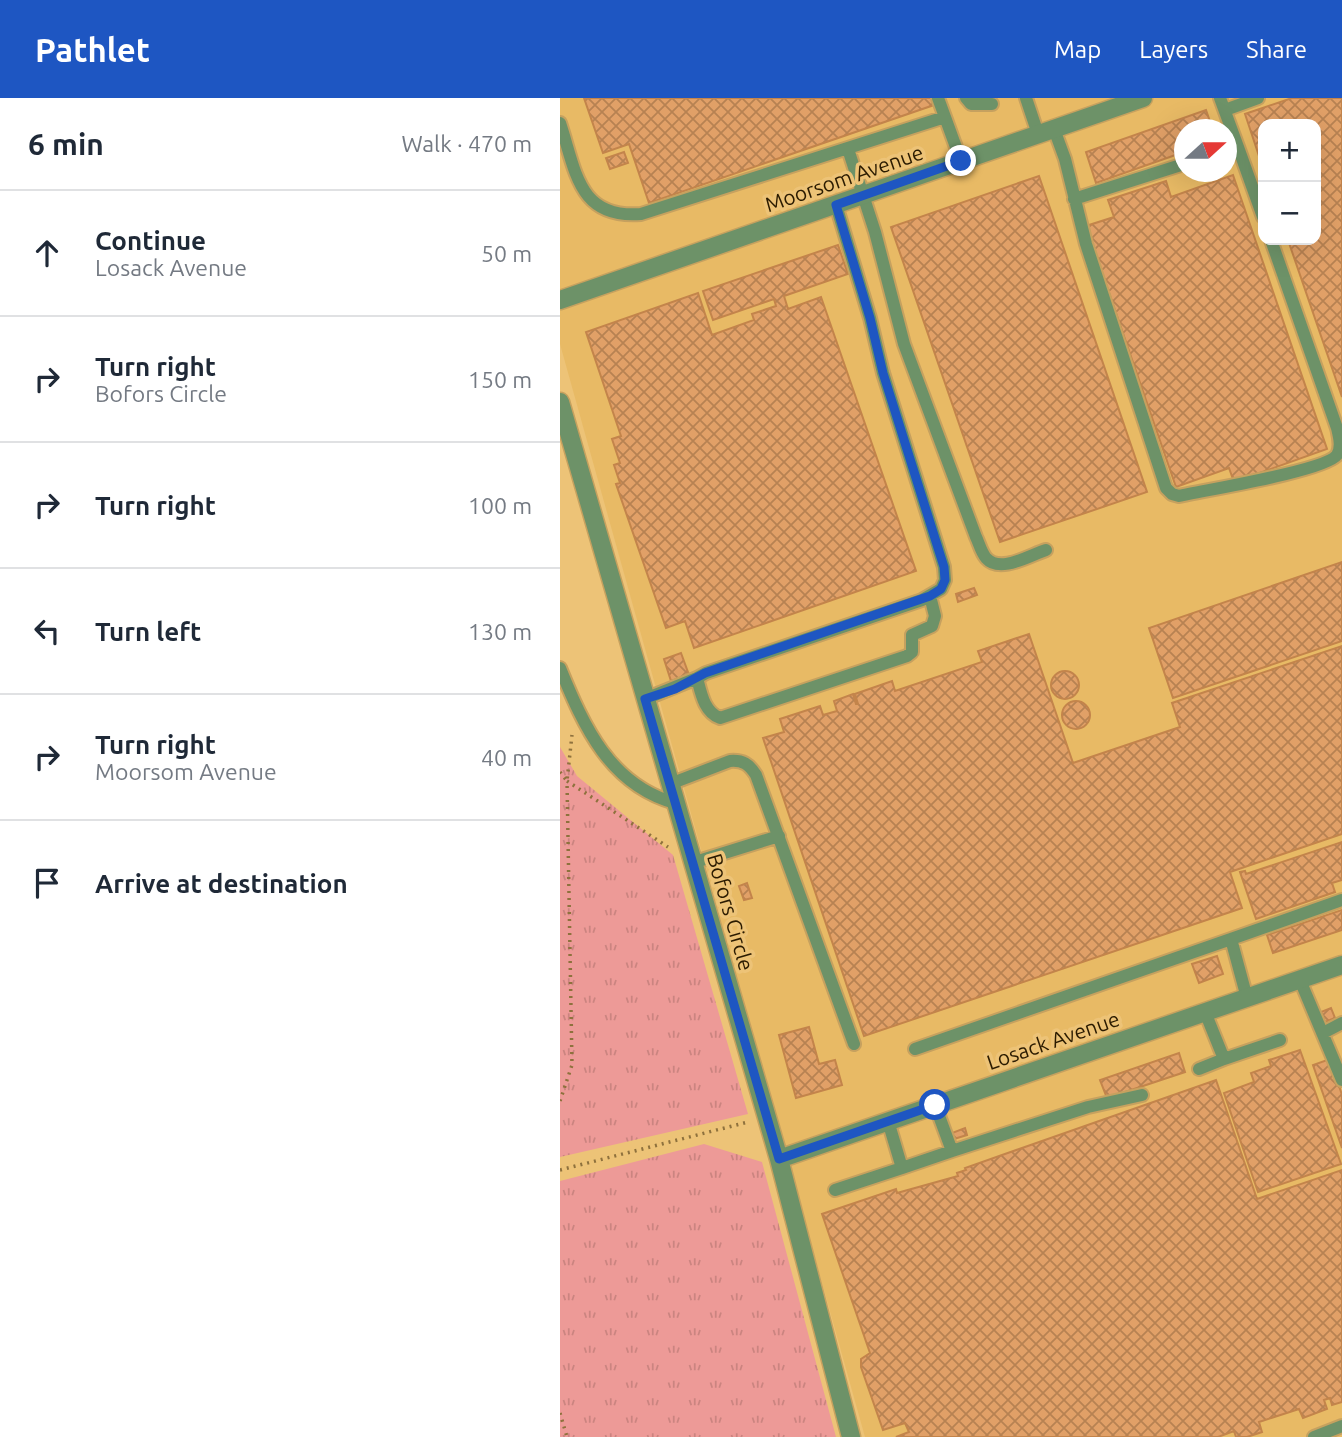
<!DOCTYPE html>
<html lang="en">
<head>
<meta charset="utf-8">
<style>
  :root { --surface:#fff; --page:#f6f6f7; --text:#1f2937; --muted:#747a83; --line:#e0e1e3; --accent:#1e56c2 }
  body { margin:0; font-family:Ubuntu,sans-serif; background:var(--page); color:var(--text) }
  .controls { position:absolute; right:21px; top:21px; display:grid; overflow:hidden; border-radius:14px; box-shadow:0 7px 28px #0002 }
  .controls button { width:63px; height:63px; display:grid; place-items:center; padding:0; border:0; border-bottom:2px solid var(--line); background:var(--surface); color:var(--text); font:35px sans-serif }
  .compass { position:absolute; left:614px; top:21px; width:63px; height:63px; border-radius:50%; background:var(--surface); box-shadow:0 7px 28px #0002; rotate:69deg }
  .stop { position:absolute; width:21px; height:21px; margin:-16px; border:5px solid #1e56c2; border-radius:50%; background:#fff }
  .stop.end { background:#1e56c2; border-color:#fff; box-shadow:0 2px 7px #0008 }
  .list { margin:0; padding:0; list-style:none }
  h2 { display:flex; justify-content:space-between; align-items:center; height:91px; margin:0; padding:0 28px; font-size:30px }
  h2 small { font-size:23px; font-weight:400; color:var(--muted) }
  .list li { display:grid; grid-template-columns:46px 1fr auto; gap:21px; align-items:center; box-sizing:border-box; height:126px; padding:0 28px; border-top:2px solid var(--line) }
  .list b { display:block; font-size:26px; white-space:nowrap }
  .list p { margin:0; font-size:23px; white-space:nowrap; color:var(--muted) }
  .list em { font-size:23px; font-style:normal; color:var(--muted) }
  .icon { flex:none; width:38px; height:38px; fill:none; stroke:currentColor; stroke-width:2; stroke-linecap:round; stroke-linejoin:round }
  .map { position:relative; flex:none; width:782px; height:1339px; overflow:hidden }
  header { display:flex; align-items:center; gap:42px; box-sizing:border-box; height:98px; padding:0 35px; background:var(--accent); color:#fff }
  header strong { font-size:33px }
  nav { display:flex; gap:38px; margin-inline-start:auto; font-size:24px }
  main { display:flex }
  aside { flex:1; background:var(--surface) }
  .map>svg:first-child { display:block }
</style>
</head>
<body>
<header>
<strong>Pathlet</strong>
<nav><a>Map</a><a>Layers</a><a>Share</a></nav>
</header>
<main>
<aside>
<h2>6 min<small>Walk · 470 m</small></h2>
<ul class="list">
<li><svg class="icon" aria-label="ahead" viewBox="0 0 24 24"><path d="M12 20V5M6 11l6-6 6 6"/></svg><div><b>Continue</b><p>Losack Avenue</p></div><em>50 m</em></li>
<li><svg class="icon" aria-label="right" viewBox="0 0 24 24"><path d="M7 20v-9h11M14 6l5 5-5 5"/></svg><div><b>Turn right</b><p>Bofors Circle</p></div><em>150 m</em></li>
<li><svg class="icon" aria-label="right" viewBox="0 0 24 24"><path d="M7 20v-9h11M14 6l5 5-5 5"/></svg><div><b>Turn right</b></div><em>100 m</em></li>
<li><svg class="icon" aria-label="left" viewBox="0 0 24 24"><path d="M17 20v-9H6M10 6l-5 5 5 5"/></svg><div><b>Turn left</b></div><em>130 m</em></li>
<li><svg class="icon" aria-label="right" viewBox="0 0 24 24"><path d="M7 20v-9h11M14 6l5 5-5 5"/></svg><div><b>Turn right</b><p>Moorsom Avenue</p></div><em>40 m</em></li>
<li><svg class="icon" aria-label="arrive" viewBox="0 0 24 24"><path d="M6 21V4h12l-3 4 3 4H6"/></svg><div><b>Arrive at destination</b></div></li>
</ul>
</aside>
<div class="map">
<svg width="782" height="1339" viewBox="0 0 782 1339">
  <defs>
    <pattern id="grass-tufts" width="24" height="20" patternUnits="userSpaceOnUse" patternTransform="scale(1.75)"><rect width="24" height="20" fill="#ed9a97"/><path d="M3 7l-1-3M5 7V3M7 7l1-3M15 17l-1-3M17 17v-4M19 17l1-3" fill="none" stroke="#cb8480"/></pattern>
    <pattern id="building-cross-hatch" width="8" height="8" patternUnits="userSpaceOnUse" patternTransform="scale(1.75)"><rect width="8" height="8" fill="#e1a067"/><path d="M0 0l8 8M0 8l8-8" fill="none" stroke="#b78252"/></pattern>
  </defs>
  <rect width="100%" height="100%" fill="#edc377"/>
  <!-- built -->
  <path fill="#e8ba65" fill-rule="evenodd" d="M0 0H782V1339H305L0 246ZM703 26H756V142H703ZM624 32H666V74H624Z"/>
  <!-- grass -->
  <path fill="url(#grass-tufts)" d="M0 649 17 678 113 757 188 1016 0 1059Z
    M144 1046 202 1064 276 1339H0V1083Z"/>
  <!-- building -->
  <path fill="url(#building-cross-hatch)" stroke="#c3844b" stroke-width="2" d="M24 0H372L374 7 89 105 69 46 43 55Z
    M732 0H782V299L728 142H756V26H703V70L685 16Z
    M646 12 653 32H624V54L536 85 526 54Z
    M64 54 68 65 50 71 46 60Z
    M673 77 767 351 674 384 669 370 616 389 526 128 554 119 548 102 606 83 611 99Z
    M479 78 587 394 440 444 331 129Z
    M278 147 288 176 224 198 228 211 261 199 356 473 134 550 125 523 106 530 56 386 60 385 54 367 60 365 52 341 61 338 26 234 138 195 152 237 194 222 192 216 216 208 214 201 153 222 143 193Z
    M782 464V543L613 600 589 530Z
    M414 490 417 497 398 504 396 496Z
    M469 536 513 665 620 629 612 605 782 548V736L670 774 682 810 304 938 203 640 224 634 220 621 260 608 263 617 277 613 274 603 293 596 296 606H298L295 596 332 583 335 593 422 564 418 553Z
    M121 555 129 577 111 583 104 561Z
    M491 587a14 14 0 1 1 28 0a14 14 0 1 1-28 0Z
    M502 617a14 14 0 1 1 28 0a14 14 0 1 1-28 0Z
    M782 744V782L772 785 775 794 696 821 680 774 685 773 686 776Z
    M187 785 192 800 184 802 179 788Z
    M782 812V832L713 855 707 837Z
    M657 858 663 876 639 885 632 866Z
    M771 910 775 920 765 924 761 914Z
    M249 929 259 966 275 962 282 987 236 1000 219 937Z
    M740 952 781 1066 698 1094 664 995 694 984 691 975 711 968 709 962Z
    M619 955 625 974 547 1000 540 982Z
    M770 961 782 997V1050L753 967Z
    M656 982 697 1101 782 1072V1304L772 1307 770 1300 764 1302 767 1311 743 1320 739 1311 699 1324 702 1334 687 1339H676L674 1333 658 1339H336L349 1334 345 1325 323 1332 301 1269V1261L310 1255 262 1116 336 1091 337 1095 398 1078 397 1075 406 1072 405 1070Z
    M405 1030 407 1037 394 1041 392 1035Z"/>
  <g fill="none" stroke-linecap="round" stroke-linejoin="round">
    <defs>
      <path id="lane" d="M406 0 411 6H432
        M466 0 478 36
        M660 0 678 49 666 53
        M665 12 698 0
        M385 19 401 63
        M0 25C16 73 18 121 81 116L385 19 378 0
        M494 31 505 61 526 146 606 390 612 396 619 398C645 392 765 373 777 357 782 349 779 339 777 330L711 142
        M678 49 703 119
        M288 51 315 134 344 246 416 439C419 445 421 454 426 460 440 476 470 457 486 452
        M514 101 624 66
        M276 107 310 220 323 275 384 469 385 482 381 491 362 502 146 575 137 580C141 595 144 614 160 620L347 558 352 554V537L372 528 375 518 370 498
        M0 570C24 629 50 687 115 705
        M85 601 137 580
        M110 686 170 663C183 662 189 666 196 677L294 946
        M132 765 219 738
        M740 882 782 982
        M687 900 671 841 782 802
        M645 914 664 961 720 942
        M763 935 782 925
        M355 951 671 841
        M639 971 664 961
        M328 1023 342 1070 392 1053 375 1007
        M392 1053 528 1009 582 997
        M275 1092 342 1070
        M754 1339 782 1328"/>
      <path id="street" d="M0 202 583 0
        M0 304 219 1061 291 1339
        M219 1061 782 867"/>
    </defs>
    <!-- lane casing -->
    <use href="#lane" stroke="#c6a15f" stroke-width="16"/>
    <!-- street casing -->
    <use href="#street" stroke="#c6a15f" stroke-width="21"/>
    <!-- path -->
    <path stroke="#8e713d" stroke-width="3.5" stroke-dasharray="2 5" stroke-linecap="butt" d="M0 674 7 683 12 637
      M0 1003 12 967 7 683 108 749
      M0 1072 188 1024
      M0 1315 7 1339"/>
    <!-- lane -->
    <use href="#lane" stroke="#6d9268" stroke-width="12"/>
    <!-- street -->
    <use href="#street" stroke="#6d9268" stroke-width="18"/>
  </g>
  <g fill="none" stroke-linecap="round" stroke-linejoin="round">
    <!-- route -->
    <path stroke="#1e56c2" stroke-width="9" d="M375 1007 219 1061 85 601 115 591 145 575 370 498 381 491 385 482 384 469 323 275 310 220 276 107 401 63"/>
  </g>
  <g text-anchor="middle" dominant-baseline="central" stroke-width="7" stroke-linejoin="round" paint-order="stroke">
    <!-- street labels -->
    <g font-size="21" fill="#2b1b00" stroke="#edc377">
      <text transform="translate(284 80) rotate(-19)">Moorsom Avenue</text>
      <text transform="translate(171 814) rotate(74)">Bofors Circle</text>
      <text transform="translate(493 942) rotate(-19)">Losack Avenue</text>
    </g>
  </g>
</svg>
<div class="controls">
<button>+</button>
<button>−</button>
</div>
<svg class="compass" viewBox="-18 -18 36 36"><path d="M0-13l5 13h-10z" fill="#e53935"/><path d="M0 13l5-13h-10z" fill="#747a83"/></svg>
<div class="stop" style="left:375px;top:1007px"></div>
<div class="stop end" style="left:401px;top:63px"></div>
</div>
</main>
</body>
</html>
